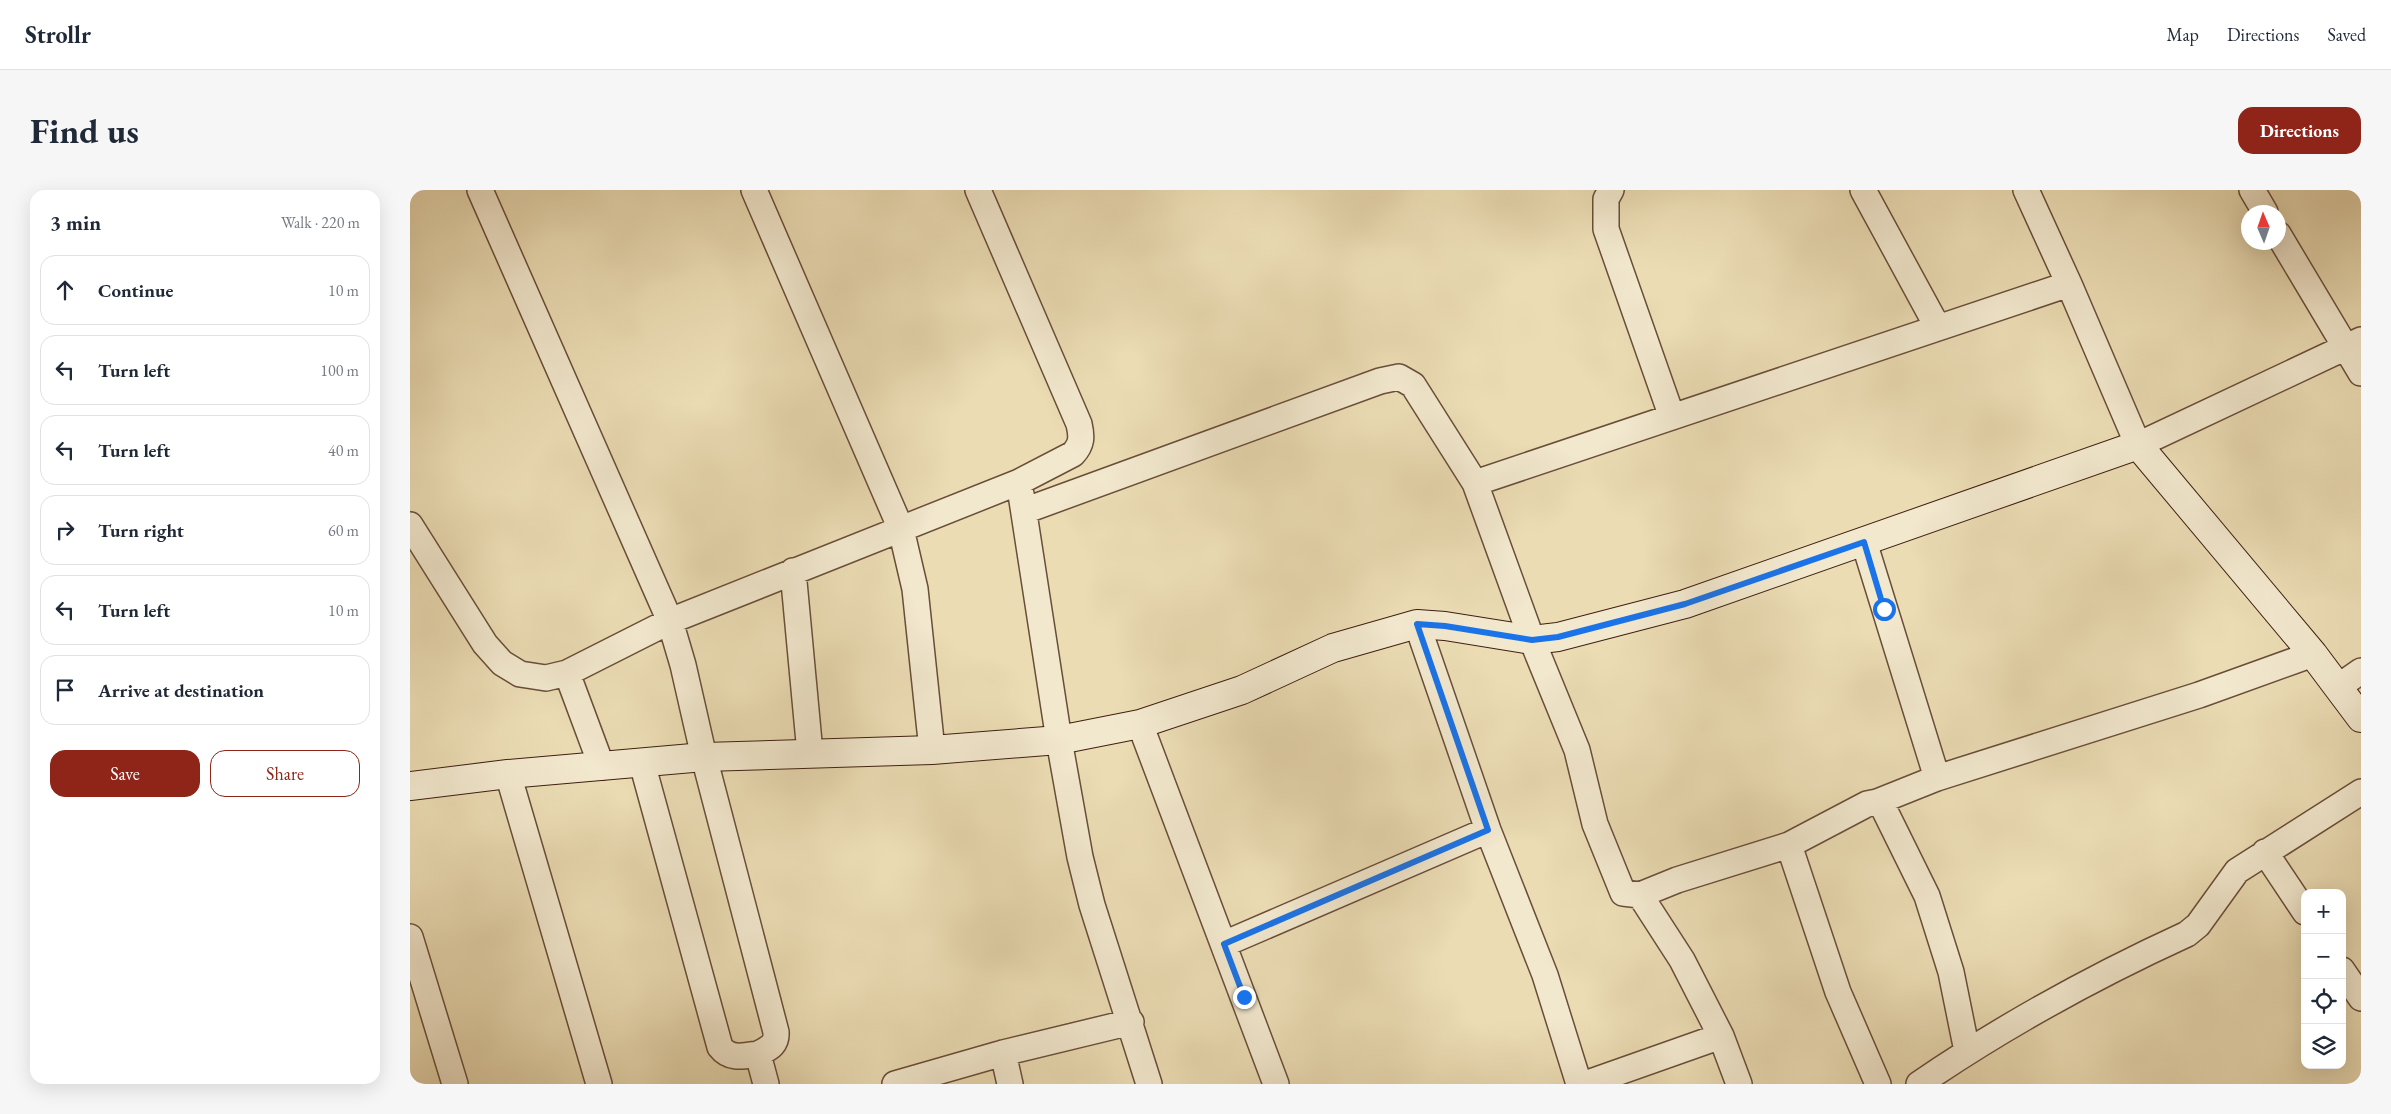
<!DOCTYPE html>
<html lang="en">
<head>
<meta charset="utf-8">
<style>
  :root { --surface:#fff; --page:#f6f6f7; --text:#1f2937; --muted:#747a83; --line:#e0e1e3; --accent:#8f2418 }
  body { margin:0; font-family:"EB Garamond",serif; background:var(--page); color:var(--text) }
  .controls { position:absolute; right:15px; bottom:15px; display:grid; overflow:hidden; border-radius:10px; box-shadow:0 5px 20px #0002 }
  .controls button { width:45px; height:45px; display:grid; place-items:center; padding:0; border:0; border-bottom:1px solid var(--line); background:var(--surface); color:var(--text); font:25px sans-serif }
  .compass { position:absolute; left:1831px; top:15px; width:45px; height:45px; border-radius:50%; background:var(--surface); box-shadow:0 5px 20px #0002; rotate:358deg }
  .stop { position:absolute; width:15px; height:15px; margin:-11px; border:4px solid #1a73e8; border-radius:50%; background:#fff }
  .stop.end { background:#1a73e8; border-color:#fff; box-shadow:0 1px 5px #0008 }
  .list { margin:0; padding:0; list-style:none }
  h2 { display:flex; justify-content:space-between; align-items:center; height:65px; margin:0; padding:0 20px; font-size:21px }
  h2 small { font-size:16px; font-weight:400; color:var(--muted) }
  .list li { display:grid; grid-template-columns:32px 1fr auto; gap:15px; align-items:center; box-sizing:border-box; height:70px; margin:0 10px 10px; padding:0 10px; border:1px solid var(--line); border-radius:15px }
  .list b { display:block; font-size:19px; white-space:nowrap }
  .list em { font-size:16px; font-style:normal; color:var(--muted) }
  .actions { display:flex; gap:10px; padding:15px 20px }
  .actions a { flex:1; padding:11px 0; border:1px solid var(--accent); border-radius:15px; text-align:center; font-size:18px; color:var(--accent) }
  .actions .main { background:var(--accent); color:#fff }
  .icon { flex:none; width:28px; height:28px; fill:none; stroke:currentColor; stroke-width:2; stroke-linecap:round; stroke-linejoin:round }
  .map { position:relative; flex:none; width:1951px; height:894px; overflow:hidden; border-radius:15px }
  header { display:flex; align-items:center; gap:30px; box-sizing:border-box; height:70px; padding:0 25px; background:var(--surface); border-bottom:1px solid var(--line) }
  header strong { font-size:24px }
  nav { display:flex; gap:28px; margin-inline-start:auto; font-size:18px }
  .intro { display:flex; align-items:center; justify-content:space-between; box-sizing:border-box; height:120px; padding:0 30px }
  h1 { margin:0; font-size:35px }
  .button { padding:12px 22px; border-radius:15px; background:var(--accent); color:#fff; font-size:18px; font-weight:700 }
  main { display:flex; gap:30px; padding:0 30px }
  aside { flex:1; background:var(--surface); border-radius:15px; box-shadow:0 5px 20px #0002 }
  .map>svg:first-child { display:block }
</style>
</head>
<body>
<header>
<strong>Strollr</strong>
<nav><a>Map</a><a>Directions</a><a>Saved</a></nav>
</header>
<div class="intro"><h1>Find us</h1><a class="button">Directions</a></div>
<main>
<aside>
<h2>3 min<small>Walk · 220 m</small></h2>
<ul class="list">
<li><svg class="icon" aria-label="ahead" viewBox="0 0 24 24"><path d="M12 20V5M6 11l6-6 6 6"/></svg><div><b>Continue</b></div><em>10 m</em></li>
<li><svg class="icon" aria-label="left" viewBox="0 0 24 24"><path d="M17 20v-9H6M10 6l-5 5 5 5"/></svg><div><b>Turn left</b></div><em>100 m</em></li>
<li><svg class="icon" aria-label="left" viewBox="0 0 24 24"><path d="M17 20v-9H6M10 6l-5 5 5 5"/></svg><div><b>Turn left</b></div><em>40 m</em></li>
<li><svg class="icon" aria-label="right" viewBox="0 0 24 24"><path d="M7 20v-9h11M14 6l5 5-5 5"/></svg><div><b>Turn right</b></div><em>60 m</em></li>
<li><svg class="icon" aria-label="left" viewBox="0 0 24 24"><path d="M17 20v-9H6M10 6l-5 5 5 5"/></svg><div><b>Turn left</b></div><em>10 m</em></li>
<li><svg class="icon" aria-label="arrive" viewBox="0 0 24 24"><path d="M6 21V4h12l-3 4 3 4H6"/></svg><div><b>Arrive at destination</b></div></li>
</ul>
<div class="actions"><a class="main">Save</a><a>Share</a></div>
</aside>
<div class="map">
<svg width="1951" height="894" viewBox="0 0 1951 894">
  <rect width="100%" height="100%" fill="#ebdcb4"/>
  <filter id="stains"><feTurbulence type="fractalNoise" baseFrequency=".004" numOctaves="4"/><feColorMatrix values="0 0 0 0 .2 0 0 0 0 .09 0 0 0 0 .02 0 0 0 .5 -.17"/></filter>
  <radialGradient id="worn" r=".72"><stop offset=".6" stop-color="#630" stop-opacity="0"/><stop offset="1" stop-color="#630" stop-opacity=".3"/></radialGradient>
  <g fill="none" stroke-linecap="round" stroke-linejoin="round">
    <defs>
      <path id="street" d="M70 0 260 431 273 475 294 567 366 842C367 855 359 858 348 864L356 894
        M344 0 491 339 505 399 522 560
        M1201 0 1196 9V39L1262 227
        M1453 0 1528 138
        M1616 0 1659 94 1728 255 1951 150
        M1842 0 1855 22
        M1868 44 1951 183
        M1065 293 1659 94
        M611 304 649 550 670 667 682 715 739 894
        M614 321 970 191 989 187 1003 195 1065 293 1122 450 1167 560 1185 634 1213 703 1230 705
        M0 335 75 454 92 473 110 484 136 488 157 483 260 431 609 292 663 264C672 254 672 247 669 234L568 0
        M1454 352 1527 588 1789 505 1903 464
        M383 381 400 563
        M1007 434 1078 640 1135 785 1169 894
        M157 483 192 577
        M1928 497 1951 481
        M730 534 866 894
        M232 573 310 857C320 870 334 866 348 864
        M98 584 189 894
        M1467 612 1527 588
        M1379 655 1428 802 1468 894
        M1855 662 1895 722
        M0 747 45 894
        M814 754 1078 640
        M1932 780 1951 808
        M593 863 600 894
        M485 894 593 863 721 832
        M1175 894 1311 846
        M1329 894 1311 846 1272 770 1230 705 1267 690 1379 655 1457 614 1467 612 1474 619 1517 706 1541 782 1557 861
        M1509 894C1594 836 1683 787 1777 744L1788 735 1827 681 1951 602"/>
      <path id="secondary" d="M0 596 98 584 294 567 522 560 649 550 730 534 832 500 923 458 1007 434 1035 436 1122 450 1148 447 1275 414 1728 255 1903 464 1951 528"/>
    </defs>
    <!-- street casing -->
    <use href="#street" stroke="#694e39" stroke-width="28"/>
    <!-- secondary casing -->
    <use href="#secondary" stroke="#3e1f10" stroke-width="30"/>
    <!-- street -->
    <use href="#street" stroke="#f2e8ce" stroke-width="25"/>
    <!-- secondary -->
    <use href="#secondary" stroke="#f2e8ce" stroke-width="28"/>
  </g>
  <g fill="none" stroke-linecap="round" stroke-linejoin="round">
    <!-- route -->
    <path stroke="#1a73e8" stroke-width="6" d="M834 807 814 754 1078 640 1007 434 1035 436 1122 450 1148 447 1275 414 1454 352 1474 419"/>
  </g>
  <rect width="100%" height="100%" filter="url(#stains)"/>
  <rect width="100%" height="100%" fill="url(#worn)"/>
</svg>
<div class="controls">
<button>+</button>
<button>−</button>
<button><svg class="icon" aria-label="locate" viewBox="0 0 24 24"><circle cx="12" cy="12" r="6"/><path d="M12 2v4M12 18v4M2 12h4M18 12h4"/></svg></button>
<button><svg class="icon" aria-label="layers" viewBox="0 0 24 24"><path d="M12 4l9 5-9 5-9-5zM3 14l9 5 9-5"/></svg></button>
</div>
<svg class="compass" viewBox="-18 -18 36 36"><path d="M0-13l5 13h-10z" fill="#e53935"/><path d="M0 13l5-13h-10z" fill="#747a83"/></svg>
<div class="stop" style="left:1474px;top:419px"></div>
<div class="stop end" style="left:834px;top:807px"></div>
</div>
</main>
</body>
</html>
